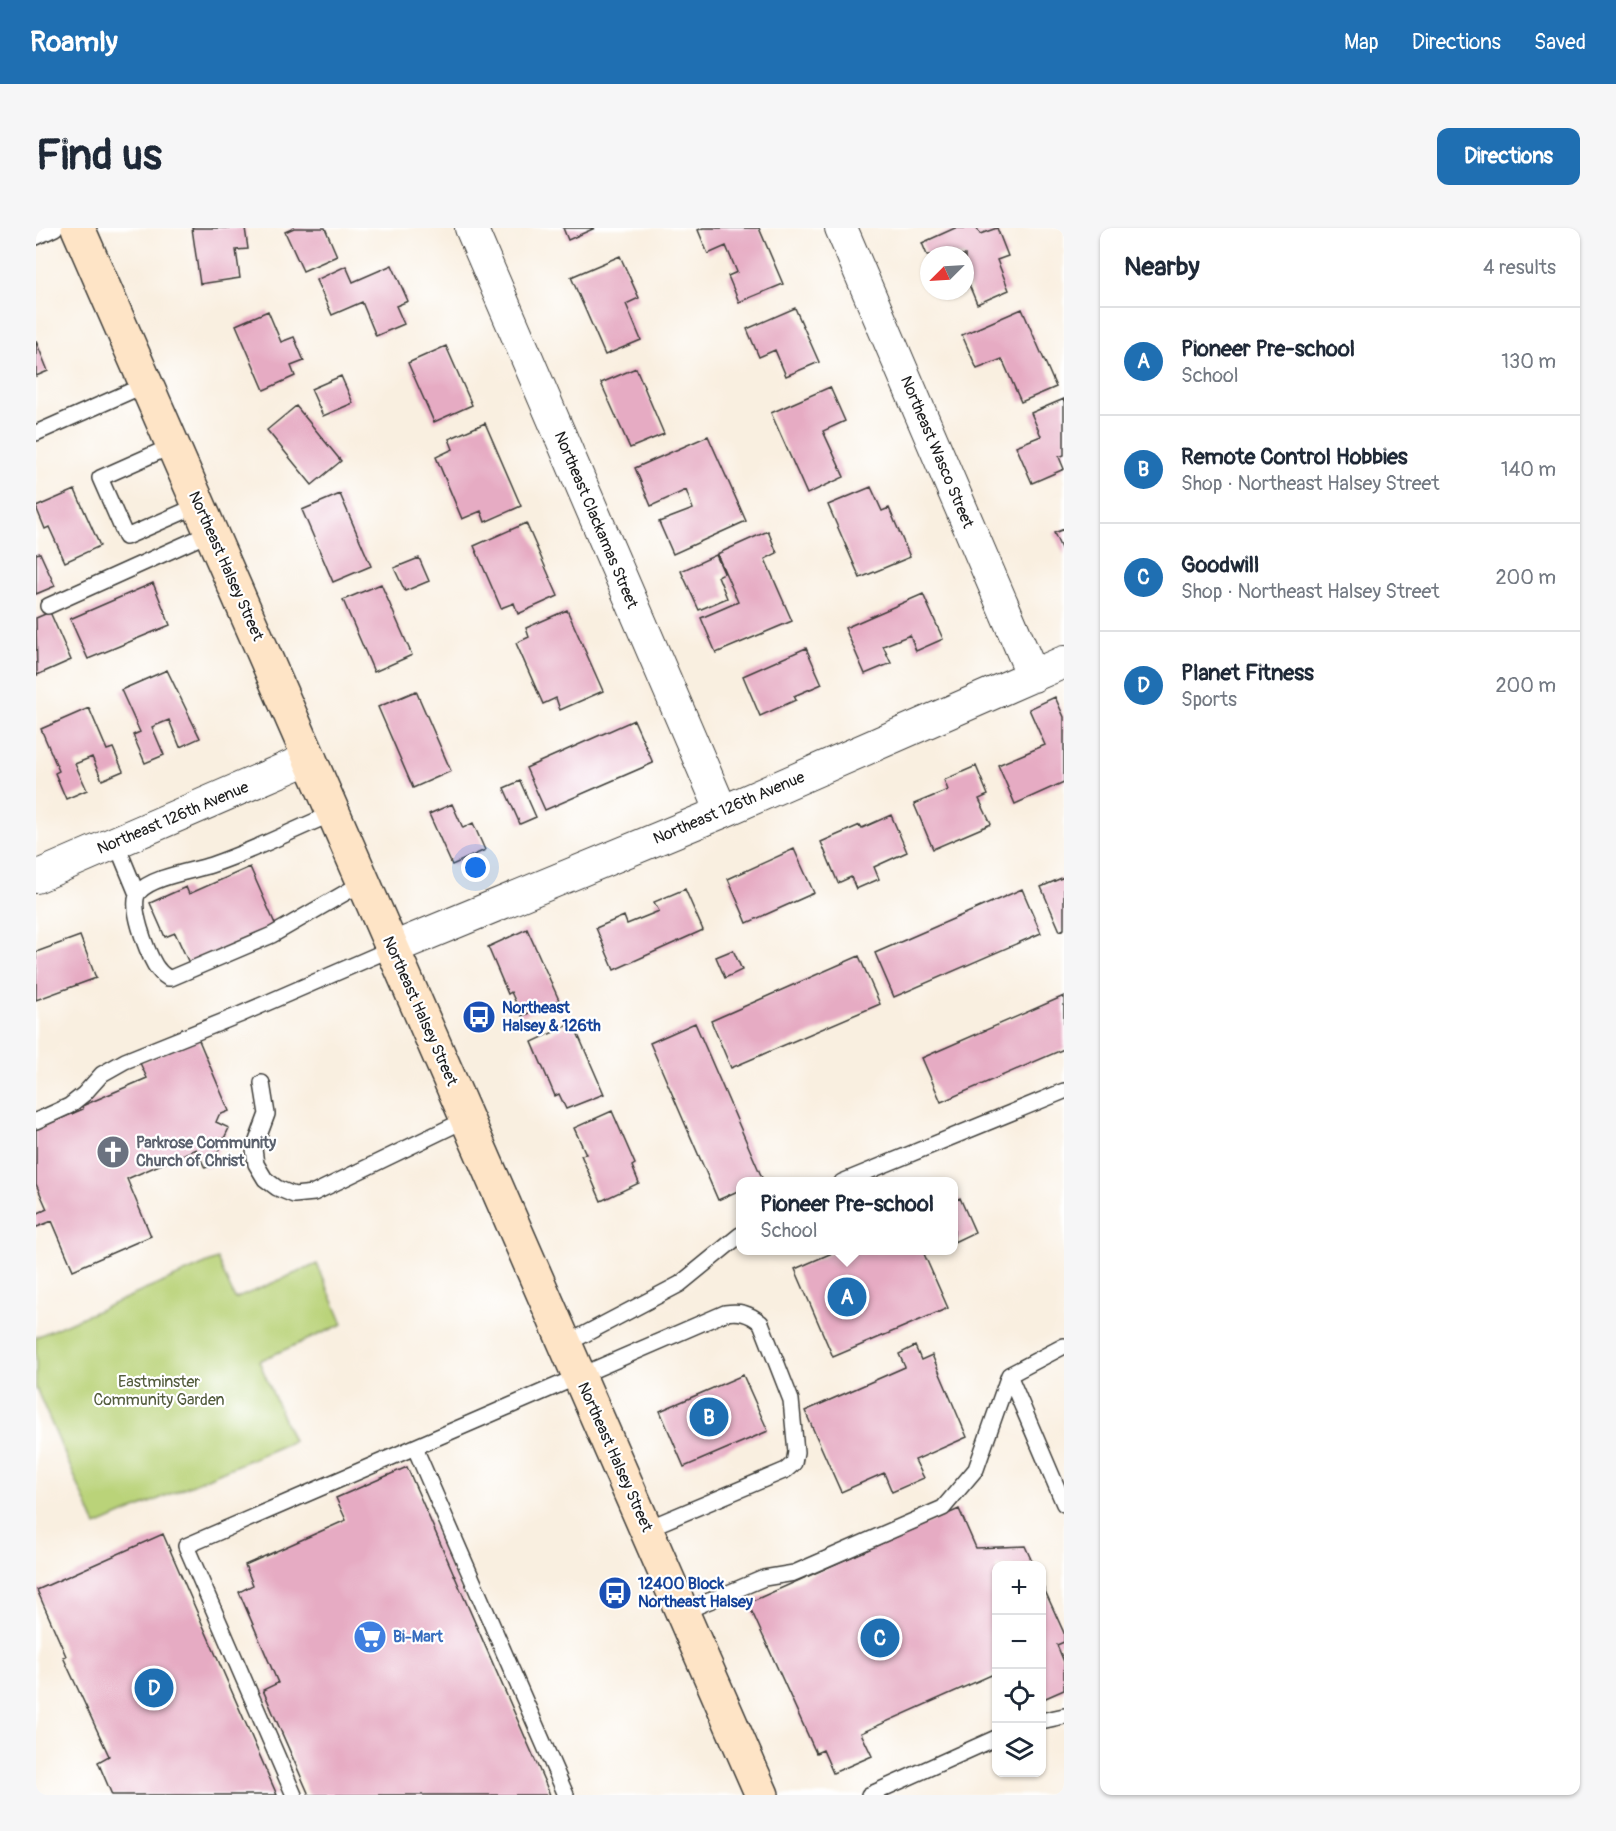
<!DOCTYPE html>
<html lang="en">
<head>
<meta charset="utf-8">
<style>
  :root { --surface:#fff; --page:#f6f6f7; --text:#1f2937; --muted:#747a83; --line:#e0e1e3; --accent:#1f6fb2 }
  body { margin:0; font-family:Pangolin,sans-serif; background:var(--page); color:var(--text) }
  .controls { position:absolute; right:18px; bottom:18px; display:grid; overflow:hidden; border-radius:12px; box-shadow:0 2px 4px #0004 }
  .controls button { width:54px; height:54px; display:grid; place-items:center; padding:0; border:0; border-bottom:2px solid var(--line); background:var(--surface); color:var(--text); font:30px sans-serif }
  .compass { position:absolute; left:884px; top:18px; width:54px; height:54px; border-radius:50%; background:var(--surface); box-shadow:0 2px 4px #0004; rotate:246deg }
  .you { position:absolute; left:440px; top:640px; width:21px; height:21px; margin:-15px; border:4px solid #fff; border-radius:50%; background:#1a73e8; box-shadow:0 0 0 9px #1a73e833 }
  .badge { display:grid; place-items:center; width:39px; height:39px; border-radius:50%; background:var(--accent); color:#fff; font-size:20px; font-weight:700 }
  .pin { position:absolute; translate:-50% -50%; border:3px solid #fff; box-shadow:0 2px 6px #0006 }
  .popup { position:absolute; left:700px; top:949px; width:222px; height:78px; box-sizing:border-box; display:grid; place-content:center; border-radius:12px; background:var(--surface); filter:drop-shadow(0 2px 4px #0005); font-size:20px; white-space:nowrap; color:var(--muted) }
  .popup b { font-size:22px; color:var(--text) }
  .popup::after { content:''; position:absolute; left:50%; top:100%; margin-left:-12px; border:12px solid transparent; border-top-color:var(--surface) }
  .list { margin:0; padding:0; list-style:none }
  h2 { display:flex; justify-content:space-between; align-items:center; height:78px; margin:0; padding:0 24px; font-size:26px }
  h2 small { font-size:20px; font-weight:400; color:var(--muted) }
  .list li { display:grid; grid-template-columns:39px 1fr auto; gap:18px; align-items:center; box-sizing:border-box; height:108px; padding:0 24px; border-top:2px solid var(--line) }
  .list b { display:block; font-size:22px; white-space:nowrap }
  .list p { margin:0; font-size:20px; white-space:nowrap; color:var(--muted) }
  .list em { font-size:20px; font-style:normal; color:var(--muted) }
  .icon { flex:none; width:33px; height:33px; fill:none; stroke:currentColor; stroke-width:2; stroke-linecap:round; stroke-linejoin:round }
  .map { position:relative; flex:none; width:1028px; height:1567px; overflow:hidden; border-radius:12px }
  header { display:flex; align-items:center; gap:36px; box-sizing:border-box; height:84px; padding:0 30px; background:var(--accent); color:#fff }
  header strong { font-size:28px }
  nav { display:flex; gap:33px; margin-inline-start:auto; font-size:21px }
  .intro { display:flex; align-items:center; justify-content:space-between; box-sizing:border-box; height:144px; padding:0 36px }
  h1 { margin:0; font-size:42px }
  .button { padding:15px 27px; border-radius:12px; background:var(--accent); color:#fff; font-size:21px; font-weight:700 }
  main { display:flex; gap:36px; padding:0 36px }
  aside { flex:1; background:var(--surface); border-radius:12px; box-shadow:0 2px 4px #0004 }
  .map>svg:first-child { display:block }
</style>
</head>
<body>
<header>
<strong>Roamly</strong>
<nav><a>Map</a><a>Directions</a><a>Saved</a></nav>
</header>
<div class="intro"><h1>Find us</h1><a class="button">Directions</a></div>
<main>
<div class="map">
<svg width="1028" height="1567" viewBox="0 0 1028 1567">
  <rect width="100%" height="100%" fill="#fff"/>
  <filter id="ink" filterUnits="userSpaceOnUse"><feTurbulence type="fractalNoise" baseFrequency=".0167" numOctaves="2"/><feDisplacementMap in="SourceGraphic" scale="12" xChannelSelector="R" yChannelSelector="G"/><feConvolveMatrix kernelMatrix="1 2 1 2 8 2 1 2 1" color-interpolation-filters="sRGB"/></filter>
  <filter id="wash" filterUnits="userSpaceOnUse"><feTurbulence type="fractalNoise" baseFrequency=".008" numOctaves="4" result="noise"/><feDisplacementMap in="SourceGraphic" scale="24" xChannelSelector="R" yChannelSelector="G"/><feGaussianBlur stdDeviation="1.35" result="paint"/><feColorMatrix in="noise" values="0 0 0 0 0 0 0 0 0 0 0 0 0 0 0 0 0 1.4 0 .05"/><feComposite in="paint" operator="in"/></filter>
  <g filter="url(#wash)">
    <rect width="100%" height="100%" fill="#f9efe0"/>
    <!-- green -->
    <path fill="#bad379" stroke="#6b784a" stroke-width="1.5" d="M181 1031 199 1071 281 1036 307 1096 223 1133 257 1213 60 1298 0 1160V1109Z"/>
    <g id="blocks">
      <!-- building -->
      <path fill="#e6abc3" d="M156 0H209L212 21 200 22 204 50 164 56Z
        M258 0H289L301 28 267 43 249 4Z
        M527 0H559L532 12Z
        M667 0H723L747 56 703 74 692 48 701 44 690 18 672 26 662 2Z
        M919 0H941L944 6 961 0 972 28 961 32 973 62 941 76 929 47V27H891L886 15Z
        M584 28 603 70 590 76 605 112 569 127 535 49Z
        M356 37 372 73 360 78 368 96 340 108 326 74 296 87 280 52 310 38 317 54Z
        M759 80 783 134 750 148 739 122 723 129 711 101Z
        M986 81 1020 159 985 174 966 131 941 141 926 107Z
        M232 83 245 114 258 109 268 133 255 138 259 148 228 162 200 97Z
        M0 113 12 143 0 148Z
        M410 118 436 177 398 194 372 135Z
        M600 140 628 206 594 220 565 155Z
        M305 148 317 175 287 188 275 161Z
        M794 159 809 193 787 203 808 249 771 266 735 185Z
        M1028 171V227L1023 229 1028 241 996 255 980 218 1005 208 995 185Z
        M260 178 305 233 276 257 231 202Z
        M449 195 485 278 449 294 445 283 426 291 400 229 417 221 413 211Z
        M672 208 710 293 637 326 623 294 657 281 650 262 615 278 599 240Z
        M835 259 846 283 853 280 874 329 824 350 792 277Z
        M39 262 64 318 29 334 13 299 9 301 0 279Z
        M304 266 335 338 297 354 266 282Z
        M490 295 522 368 482 386 478 375 465 380 438 318Z
        M1028 301V327L1018 305Z
        M732 303 741 325 729 331 756 393 680 425 665 390 702 374 681 326Z
        M4 325 19 358 0 366V326Z
        M680 327 688 345 682 348 691 370 663 382 645 343Z
        M383 330 393 353 369 363 358 340Z
        M117 355 134 397 52 431 34 391Z
        M345 356 376 427 338 444 307 372Z
        M887 366 907 411 880 423 874 407 847 418 855 435 829 446 809 400Z
        M531 382 567 463 524 482 520 470 507 476 480 415 493 409 490 400Z
        M14 384 35 432 1 447 0 390Z
        M770 420 786 456 758 468 760 472 724 488 707 448Z
        M131 442 164 510 144 519 133 492 116 499 128 527 109 535 97 507 104 504 85 462Z
        M380 463 415 543 377 560 342 479Z
        M1019 469 1028 489V554L979 576 962 537 1009 517 993 481Z
        M53 480 71 522 77 520 87 543 66 552 56 529 39 536 51 562 30 571 19 545 23 543 5 501Z
        M598 492 617 535 509 582 490 540Z
        M940 538 952 567 943 571 955 596 897 621 878 576 912 562 908 552Z
        M484 553 500 589 484 596 468 560Z
        M416 576 427 600 437 595 449 622 416 637 393 586Z
        M855 587 871 624 838 639 843 651 820 661 815 649 802 655 785 614 824 597 826 600Z
        M758 621 778 665 711 695 692 651Z
        M214 639 240 698 153 735 139 705 129 709 114 675 150 659 153 666Z
        M1028 649V701L1024 703 1005 659Z
        M649 661 667 702 578 742 560 700 588 688 591 696 623 683 618 674Z
        M986 661 1005 705 858 769 839 725Z
        M491 701 523 772 486 788 475 764 472 766 452 719Z
        M44 708 60 750 0 772V724Z
        M697 722 706 742 689 750 680 729Z
        M823 728 844 776 695 840 675 793Z
        M1028 768V821L905 874 886 830Z
        M537 795 568 866 530 881 523 866 519 868 496 814Z
        M659 795 727 952 704 954V962L682 972 614 815Z
        M162 810 193 883 183 887 180 894 193 900 180 927 183 934 169 940 160 921 91 951 115 1008 37 1042 16 993 1 999 0 997V986L11 981 0 956V901L47 881 46 878 111 850 104 835Z
        M576 883 599 936 596 938 603 955 565 973 545 927 550 926 538 900Z
        M924 970 939 1004 918 1014V973Z
        M803 1022H897L888 1026 912 1080 797 1129 759 1041Z
        M879 1118 885 1132 896 1127 931 1209 879 1232 888 1250 856 1264 848 1245 805 1264 769 1183 869 1139 863 1126Z
        M707 1147 732 1203 648 1239 624 1183Z
        M371 1239 510 1557 514 1567H273L227 1462 242 1455 203 1364 217 1357 209 1337 310 1292 300 1270Z
        M923 1281 940 1320 989 1318 998 1338H960V1445L825 1505 836 1528 797 1545 787 1522 780 1525 712 1375Z
        M127 1306 241 1567H76L62 1534 73 1528 27 1429 30 1428 1 1362Z
        M1005 1354 1028 1405V1414L1021 1417 1028 1434V1462L1005 1472Z"/>
    </g>
  </g>
  <g filter="url(#ink)">
    <use href="#blocks" fill-opacity="0" stroke="#3d3c39" stroke-width="1.5"/>
    <g fill="none" stroke-linecap="round" stroke-linejoin="round">
      <defs>
        <path id="service" d="M0 9 19 0
          M0 205 111 156
          M138 217 64 250 90 309 163 277
          M12 378 176 304
          M298 585C257 602 217 623 175 637 157 643 115 649 103 664 92 676 111 723 119 737 122 742 127 747 132 750H135L236 707 328 654
          M80 615 101 666
          M226 855 231 886 218 921 220 936 229 951 241 960 258 967 278 965 431 891
          M0 893 33 878 48 866 66 846 89 833 203 787 357 720
          M806 954 1028 863
          M530 1116 644 1056 704 1007
          M973 1147 1028 1276
          M379 1220 530 1567
          M647 1384 728 1350 758 1345 907 1280 940 1241 973 1147 1028 1118
          M1005 1493 1028 1488
          M258 1567 150 1318 689 1085C704 1083 713 1085 725 1095L755 1172 760 1224 758 1235 750 1242 610 1301
          M833 1567 960 1510"/>
        <path id="minor" d="M435 0 686 584
          M805 0 997 448
          M0 649 274 530
          M357 720 686 584 1028 434"/>
        <path id="secondary" d="M42 0 726 1567"/>
      </defs>
      <!-- service casing -->
      <use href="#service" stroke="#3d3c39" stroke-width="18"/>
      <!-- minor casing -->
      <use href="#minor" stroke="#3d3c39" stroke-width="34"/>
      <!-- secondary casing -->
      <use href="#secondary" stroke="#3d3c39" stroke-width="36"/>
      <!-- service -->
      <use href="#service" stroke="#fff" stroke-width="15"/>
      <!-- minor -->
      <use href="#minor" stroke="#fff" stroke-width="32"/>
      <!-- secondary -->
      <use href="#secondary" stroke="#fee4c6" stroke-width="33"/>
    </g>
  </g>
  <!-- icons -->
  <defs>
    <symbol id="bus-disc" viewBox="-11 -11 22 22"><circle r="9.5" fill="#1a4fb4" stroke="#fff"/><path d="M-5-6H5V4H4V6H2V4H-2V6H-4V4H-5ZM-3.5-4V0h7V-4ZM-3.5 1.2v1.5H-2V1.2ZM2 1.2v1.5H3.5V1.2Z" fill="#fff"/></symbol>
    <symbol id="church-disc" viewBox="-11 -11 22 22"><circle r="9.5" fill="#6b7280" stroke="#fff"/><path d="M-1.2-6h2.4v3.5h3.3v2.4h-3.3V6h-2.4V-.1h-3.3v-2.4h3.3Z" fill="#fff"/></symbol>
    <symbol id="supermarket-disc" viewBox="-11 -11 22 22"><circle r="9.5" fill="#3f7fe0" stroke="#fff"/><path d="M-6-5.5h2.5l.6 2H6L4.5 2H-2.5L-4.4-4H-6ZM-1.5 3.2a1.3 1.3 0 1 0 .1 0ZM3 3.2a1.3 1.3 0 1 0 .1 0Z" fill="#fff"/></symbol>
  </defs>
  <g fill-rule="evenodd">
    <use href="#bus-disc" x="424" y="770" width="38" height="38"/>
    <use href="#church-disc" x="58" y="905" width="38" height="38"/>
    <use href="#bus-disc" x="560" y="1346" width="38" height="38"/>
    <use href="#supermarket-disc" x="315" y="1390" width="38" height="38"/>
  </g>
  <g text-anchor="middle" dominant-baseline="central" stroke-width="4.5" stroke-linejoin="round" paint-order="stroke">
    <!-- street labels -->
    <g font-size="16" fill="#1c1c1c" stroke="#fff">
      <text transform="translate(901 224) rotate(67)">Northeast Wasco Street</text>
      <text transform="translate(560 292) rotate(67)">Northeast Clackamas Street</text>
      <text transform="translate(190 338) rotate(66)">Northeast Halsey Street</text>
      <text transform="translate(693 580) rotate(-23)">Northeast 126th Avenue</text>
      <text transform="translate(137 590) rotate(-23)">Northeast 126th Avenue</text>
      <text transform="translate(384 783) rotate(66)">Northeast Halsey Street</text>
      <text transform="translate(579 1229) rotate(66)">Northeast Halsey Street</text>
    </g>
    <!-- transit labels -->
    <g font-size="16" font-weight="bold" fill="#164399" stroke="#fff" text-anchor="start">
      <text x="466" y="780">Northeast<tspan x="466" dy="18">Halsey &amp; 126th</tspan></text>
      <text x="602" y="1356">12400 Block<tspan x="602" dy="18">Northeast Halsey</tspan></text>
    </g>
    <!-- worship labels -->
    <g font-size="16" font-weight="bold" fill="#5b616d" stroke="#fff" text-anchor="start">
      <text x="100" y="915">Parkrose Community<tspan x="100" dy="18">Church of Christ</tspan></text>
    </g>
    <!-- park labels -->
    <g font-size="16" fill="#535c3d" stroke="#fff">
      <text x="123" y="1154">Eastminster<tspan x="123" dy="18">Community Garden</tspan></text>
    </g>
    <!-- shop labels -->
    <g font-size="16" font-weight="bold" fill="#366cbe" stroke="#fff" text-anchor="start">
      <text x="357" y="1409">Bi-Mart</text>
    </g>
  </g>
</svg>
<div class="controls">
<button>+</button>
<button>−</button>
<button><svg class="icon" aria-label="locate" viewBox="0 0 24 24"><circle cx="12" cy="12" r="6"/><path d="M12 2v4M12 18v4M2 12h4M18 12h4"/></svg></button>
<button><svg class="icon" aria-label="layers" viewBox="0 0 24 24"><path d="M12 4l9 5-9 5-9-5zM3 14l9 5 9-5"/></svg></button>
</div>
<svg class="compass" viewBox="-18 -18 36 36"><path d="M0-13l5 13h-10z" fill="#e53935"/><path d="M0 13l5-13h-10z" fill="#747a83"/></svg>
<div class="you"></div>
<div class="pin badge" style="left:811px;top:1069px">A</div>
<div class="popup"><b>Pioneer Pre-school</b>School</div>
<div class="pin badge" style="left:673px;top:1189px">B</div>
<div class="pin badge" style="left:844px;top:1410px">C</div>
<div class="pin badge" style="left:118px;top:1460px">D</div>
</div>
<aside>
<h2>Nearby<small>4 results</small></h2>
<ul class="list">
<li><span class="badge">A</span><div><b>Pioneer Pre-school</b><p>School</p></div><em>130 m</em></li>
<li><span class="badge">B</span><div><b>Remote Control Hobbies</b><p>Shop · Northeast Halsey Street</p></div><em>140 m</em></li>
<li><span class="badge">C</span><div><b>Goodwill</b><p>Shop · Northeast Halsey Street</p></div><em>200 m</em></li>
<li><span class="badge">D</span><div><b>Planet Fitness</b><p>Sports</p></div><em>200 m</em></li>
</ul>
</aside>
</main>
</body>
</html>
